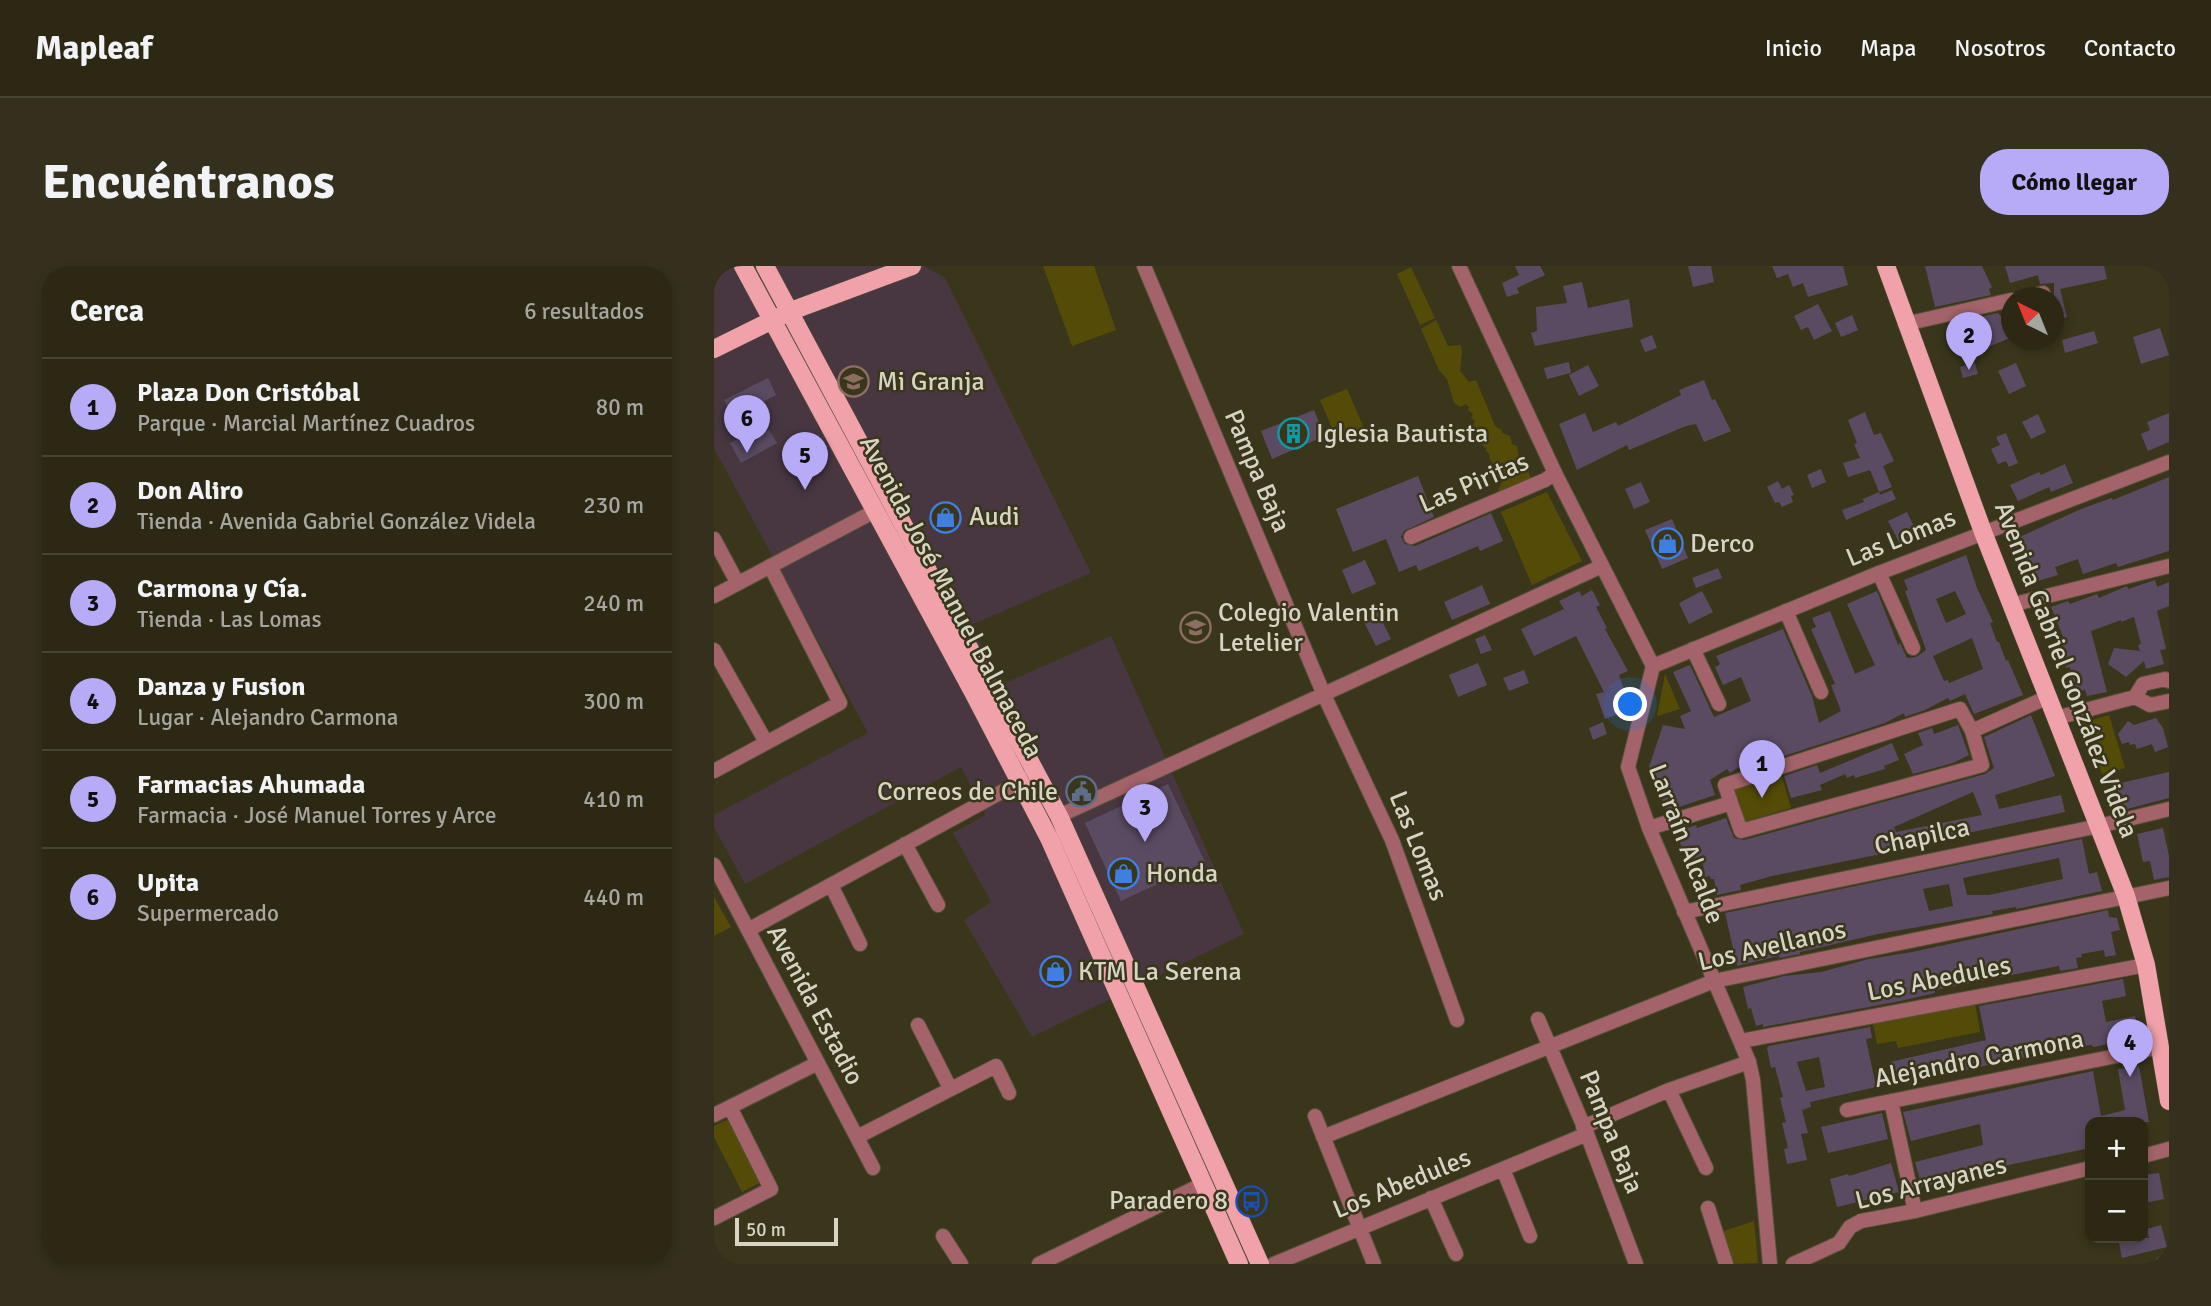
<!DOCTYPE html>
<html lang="es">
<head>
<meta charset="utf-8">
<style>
  :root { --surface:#2c2814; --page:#34301d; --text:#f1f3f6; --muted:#a6a6a0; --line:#484434; --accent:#b7abf8 }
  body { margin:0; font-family:Signika,sans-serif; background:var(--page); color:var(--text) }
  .controls { position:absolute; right:21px; bottom:21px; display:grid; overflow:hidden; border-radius:14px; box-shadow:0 4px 10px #0003 }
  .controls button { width:63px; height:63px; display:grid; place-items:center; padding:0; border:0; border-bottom:2px solid var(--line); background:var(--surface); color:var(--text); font:35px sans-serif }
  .compass { position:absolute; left:1287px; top:21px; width:63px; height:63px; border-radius:50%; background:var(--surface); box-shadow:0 4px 10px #0003; rotate:317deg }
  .scale { position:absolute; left:21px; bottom:18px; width:103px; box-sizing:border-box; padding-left:7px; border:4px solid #d7d4c5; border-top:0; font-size:19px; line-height:24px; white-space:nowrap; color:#d7d4c5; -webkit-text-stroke:5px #3a361b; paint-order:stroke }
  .you { position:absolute; left:917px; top:439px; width:24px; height:24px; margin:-18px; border:5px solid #fff; border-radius:50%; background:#1a73e8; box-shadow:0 0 0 10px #1a73e833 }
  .badge { display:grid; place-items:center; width:46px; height:46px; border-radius:50%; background:var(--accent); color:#111; font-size:23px; font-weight:700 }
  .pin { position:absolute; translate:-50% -58px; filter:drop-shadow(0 2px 4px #0008) }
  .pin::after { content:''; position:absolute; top:37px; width:24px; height:21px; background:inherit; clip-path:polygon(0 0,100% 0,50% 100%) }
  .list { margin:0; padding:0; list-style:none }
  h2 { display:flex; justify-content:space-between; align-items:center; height:91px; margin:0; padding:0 28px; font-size:30px }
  h2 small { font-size:23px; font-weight:400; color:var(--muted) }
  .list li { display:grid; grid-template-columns:46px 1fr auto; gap:21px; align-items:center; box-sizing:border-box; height:98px; padding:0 28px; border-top:2px solid var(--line) }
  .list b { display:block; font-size:26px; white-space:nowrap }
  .list p { margin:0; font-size:23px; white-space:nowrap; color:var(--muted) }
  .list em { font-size:23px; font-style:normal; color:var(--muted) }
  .map { position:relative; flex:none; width:1455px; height:998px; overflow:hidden; border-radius:28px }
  header { display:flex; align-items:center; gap:42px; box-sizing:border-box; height:98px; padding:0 35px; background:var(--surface); border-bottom:2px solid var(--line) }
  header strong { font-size:33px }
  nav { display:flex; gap:38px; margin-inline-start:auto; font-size:24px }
  .intro { display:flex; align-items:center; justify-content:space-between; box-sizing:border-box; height:168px; padding:0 42px }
  h1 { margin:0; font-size:49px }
  .button { padding:18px 32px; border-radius:28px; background:var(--accent); color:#111; font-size:24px; font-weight:700 }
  main { display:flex; gap:42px; padding:0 42px }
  aside { flex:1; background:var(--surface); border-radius:28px; box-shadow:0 4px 10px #0003 }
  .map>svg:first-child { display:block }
</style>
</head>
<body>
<header>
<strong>Mapleaf</strong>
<nav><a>Inicio</a><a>Mapa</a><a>Nosotros</a><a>Contacto</a></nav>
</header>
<div class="intro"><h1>Encuéntranos</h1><a class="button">Cómo llegar</a></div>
<main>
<aside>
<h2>Cerca<small>6 resultados</small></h2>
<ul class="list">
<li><span class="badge">1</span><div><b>Plaza Don Cristóbal</b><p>Parque · Marcial Martínez Cuadros</p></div><em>80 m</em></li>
<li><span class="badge">2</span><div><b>Don Aliro</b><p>Tienda · Avenida Gabriel González Videla</p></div><em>230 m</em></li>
<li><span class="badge">3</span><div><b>Carmona y Cía.</b><p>Tienda · Las Lomas</p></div><em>240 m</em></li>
<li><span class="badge">4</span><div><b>Danza y Fusion</b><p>Lugar · Alejandro Carmona</p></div><em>300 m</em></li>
<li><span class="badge">5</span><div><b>Farmacias Ahumada</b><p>Farmacia · José Manuel Torres y Arce</p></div><em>410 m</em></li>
<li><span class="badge">6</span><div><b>Upita</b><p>Supermercado</p></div><em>440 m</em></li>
</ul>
</aside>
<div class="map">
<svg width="1455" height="998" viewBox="0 0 1455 998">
  <rect width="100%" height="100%" fill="#3a361b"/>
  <!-- commercial -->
  <path fill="#483741" d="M0 0H210L231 12 377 307 257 359 289 418 397 370 530 668 318 771 250 654 277 636 239 567 271 549 247 501 31 618 0 561V549L154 467 0 182Z"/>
  <!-- green -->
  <path fill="#554b08" d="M329 0H380L402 64 358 80Z
    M697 1 721 52 706 59 683 8Z
    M722 54 734 80 747 79 748 86 746 105 755 116 762 114 781 160 788 164V167L796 170 798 178 803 180 806 199 813 200 817 214 790 227 784 224 788 216 783 212 785 210 780 206 782 202 775 192 776 189 772 185 773 183 768 179 770 176 766 173 767 169 759 159 761 155 757 152 759 148 754 144 755 141 752 138 747 141 740 137 733 113 725 104 707 63Z
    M633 123 652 167 625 178 606 134Z
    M833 226 868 295 818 319 787 246Z
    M951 408 966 443 943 450Z
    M1395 449 1411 502 1388 508 1368 457Z
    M1067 507 1077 542 1030 556 1019 522Z
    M0 631 17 661 0 670Z
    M1261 737 1266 766 1184 782 1182 775 1163 778 1159 757Z
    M17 852 49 915 28 926 0 871V860Z
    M1040 955 1044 997 1020 998 1007 966Z"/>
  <!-- building -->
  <path fill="#5b4b62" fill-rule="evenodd" d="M801 0H826L831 9 803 22 805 27 793 31 788 17 805 9Z
    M974 0H997L1000 16 979 21Z
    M1058 0H1129L1134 19 1094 31 1089 17 1079 21 1074 8 1063 12Z
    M1211 0H1268L1278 21 1275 23 1277 29 1221 41Z
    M1291 0H1390L1393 13 1346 23 1353 51 1340 55V17L1326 18 1324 9 1296 17Z
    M868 16 874 42 915 33 919 61 821 80 817 67 823 65 822 41 853 37 849 20Z
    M1104 38 1118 65 1100 74 1094 61 1087 64 1080 50Z
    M1284 47 1289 53 1292 52 1298 71 1272 82 1263 62 1260 63 1256 53Z
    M1138 49 1144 64 1127 71 1121 57Z
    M1446 62 1455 89 1427 98 1419 71Z
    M1380 65 1384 77 1351 87 1348 74Z
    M938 69 943 82 931 86 926 74Z
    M855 96 857 107 833 113 830 102Z
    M1261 97 1264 108 1249 112 1246 101Z
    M1302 97 1312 120 1295 128 1284 105Z
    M874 99 885 120 865 130 855 109Z
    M54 112 62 129 19 151 10 134Z
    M990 114 998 134 1001 133 1017 165 990 176 982 158 972 160 915 184 913 179 863 204 845 158 871 147 879 166 902 156 904 160 967 129 965 124Z
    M600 144 611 170 558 193 547 165Z
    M1151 146 1160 169 1167 167 1180 195 1169 200 1178 221 1165 226 1156 204 1134 211 1129 197 1146 192 1140 178 1143 177 1134 154Z
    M1455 147V176L1434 185 1427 168 1436 164 1433 156Z
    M1324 148 1332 166 1317 173 1308 156Z
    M55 164 63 177 27 197 16 177 37 166 40 172Z
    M1292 167 1304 197 1295 201 1292 195 1284 198 1277 183 1286 179 1282 171Z
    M1351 198 1359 217 1337 226 1335 221 1304 235 1296 219 1325 206 1327 209Z
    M1107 203 1112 216 1098 222 1093 209Z
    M704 210 720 251 690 265 687 271 691 278 701 280 777 247 789 275 766 285 764 280 705 305 702 299 685 306 672 273 639 286 622 243Z
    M1455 211V285L1404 301 1402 297 1369 308 1364 293 1341 301 1344 309 1317 317 1299 274 1367 243 1398 232 1399 234Z
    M1064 215 1068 223 1075 219 1080 229 1077 230 1079 236 1068 241 1065 236 1061 237 1053 221Z
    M927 216 936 236 920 243 911 223Z
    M1178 224 1182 233 1132 254 1128 244 1150 236 1149 233 1165 226 1166 229Z
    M1193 246 1204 269 1186 278 1174 255Z
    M958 253 974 292 948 303 931 264Z
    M1252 289 1263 322 1279 356 1276 357 1283 376H1285L1292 395 1294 394 1309 429 1260 448 1251 428 1236 435 1234 432 1211 444 1191 451 1190 447 1171 457 1064 492 1063 489 1053 495 1050 491 1034 502 1031 497 1016 507 1013 503 996 514 1001 529 953 545 935 501 949 459 971 463 966 450 977 445 959 406 976 399 1000 451 1037 435 1027 411 1009 419 1001 401 1006 398 1002 390 1069 363 1098 430 1105 457 1127 445 1117 419 1121 418 1097 363 1102 361 1098 352 1116 345 1141 408 1161 399 1133 338 1163 325 1184 379 1186 377 1193 392 1202 391 1212 384 1191 325 1194 324 1190 314ZM1241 325 1252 348 1232 357 1222 333ZM1258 372 1269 403 1235 417 1234 414 1230 415 1219 390Z
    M651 294 662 318 638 328 628 304Z
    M1004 302 1008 312 982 322 978 312Z
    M1441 314 1443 321 1455 316V340L1443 345 1452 383 1446 384 1450 398 1432 403 1430 395 1412 411 1394 398 1400 382 1426 385 1424 379 1427 378 1420 351 1407 356V354L1377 365 1393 426 1373 430 1371 424 1360 426 1356 401 1352 402 1348 388 1351 387 1349 379 1352 378 1337 341 1354 335 1356 338 1383 328 1385 332 1413 320 1414 323Z
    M768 319 776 338 738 354 730 336Z
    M878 324 886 339 882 341 893 362 891 363 914 405 905 409 912 429 908 430 911 437 907 439 910 446 891 453 882 428 890 426 862 370 820 390 807 363 850 343 845 335 865 325 868 330Z
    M988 325 999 346 975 358 965 337Z
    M663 345 677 373 662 380 648 352Z
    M771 369 778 384 767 388 761 373Z
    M764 397 773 419 744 431 735 409Z
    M810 404 815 417 795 425 789 412Z
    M1317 449 1341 510 1281 529 1285 543 1347 529 1351 546 1166 586 1167 588 1058 610 1026 619 1027 624 1003 629 1000 613H997L996 610 991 611 988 592 974 598 962 566 982 559 983 562 1012 552 1020 572 1030 574 1271 508 1280 502 1270 471ZM1259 526 1268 549 1182 566 1180 561Z
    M1442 452 1449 462 1454 481 1441 486 1438 478 1423 483 1421 478 1416 479 1415 476 1408 478 1404 468 1414 455 1420 459Z
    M889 456 893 468 879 474 875 462Z
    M1244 459 1255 489 1239 497 1199 508 1190 488 1209 479 1204 467 1218 462 1220 468Z
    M1178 477 1185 494 1170 500 1171 503 1141 512 1140 509 1133 512 1131 508 1106 519 1108 524 1077 532 1070 510 1103 499 1106 507Z
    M1455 506V532L1409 544 1402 518Z
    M454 518 491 596 407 635 371 557Z
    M1449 562 1455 590V611L1440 614 1436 595 1429 596 1423 568Z
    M1368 573 1375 608 1383 606 1388 625 1302 643V641L1278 645 1279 648 1164 668 1086 686V688L1066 692 1065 690 1023 700 1011 647ZM1345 592 1349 613 1275 629H1253L1249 612ZM1235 618 1239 640 1215 645 1209 623Z
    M1394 644 1395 651 1403 652 1406 664 1397 666 1402 689 1391 691 1390 684 1367 688 1368 691 1362 692 1364 702 1346 705 1345 700 1318 705 1220 724 1221 727 1186 735 1049 761V758L1042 760 1037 742 1034 743 1029 721 1070 710 1107 706 1155 693 1198 686Z
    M1409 713 1412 730 1388 735 1392 756 1421 750 1426 772 1379 781 1378 779 1354 782 1182 819 1176 796 1272 774 1265 740Z
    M1156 761 1158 772 1152 773 1162 821 1096 836 1097 841 1088 844 1094 867 1087 868 1093 894 1073 898 1070 883 1074 882 1068 857 1072 856 1066 832 1069 831 1061 801 1057 802 1053 782 1055 780ZM1105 791 1111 821 1092 825 1083 796Z
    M1425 800 1435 856H1376V882L1299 898 1208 921 1201 896 1269 879 1266 858 1197 875 1189 846 1379 805 1387 850 1411 844 1404 803Z
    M1168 847 1174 873 1114 887 1107 861Z
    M1177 897 1185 926 1123 941 1116 913 1134 908 1135 910Z
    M1445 907 1450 933 1430 937 1429 909Z
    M1447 959 1453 981 1408 992 1404 972H1435L1433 963Z"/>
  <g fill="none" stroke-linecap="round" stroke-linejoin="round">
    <defs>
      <path id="minor" d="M430 0 610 429 678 574 743 754
        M1310 32 1329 27
        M1191 58 1297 34
        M697 271 831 214 841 207
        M0 273 23 316
        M1165 307 1199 382
        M0 330 161 245
        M1297 339 1455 300
        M1072 345 1107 426
        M979 383 1005 438
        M0 384 52 476
        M1421 431 1429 418 1451 413 1455 415
        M1342 452 1421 431 1436 439 1455 435
        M1258 465 1334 431
        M0 505 126 437 56 300
        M345 550 888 300
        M935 562 1017 537 1011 519 1246 443 1258 465 1268 499 1027 565 1017 537
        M191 578 224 639
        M0 599 159 902
        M117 619 146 678
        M970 646 1385 560 1455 543
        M34 664 315 511
        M824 753 873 868 922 998
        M204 759 236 822
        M1027 775 1432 699
        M955 824 992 902
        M1177 835 1201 945
        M1133 844 1447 781
        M0 849 104 797
        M601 850 660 998
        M869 861 955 824 1035 796
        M143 871 282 800 295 827
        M609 871 1000 715 1455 622
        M789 903 816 970
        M717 932 742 988
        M994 942 1012 998
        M0 952 57 923 16 841
        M229 970 247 998
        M325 998 489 918
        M560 998 873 868
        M1448 998 1455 996"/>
      <path id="tertiary" d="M745 0 841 207 939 400 914 501 935 562 1035 796 1039 814 1056 998
        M939 400 1165 307 1455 196
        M1429 890 1455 883
        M1079 998 1125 977 1136 961 1147 955 1201 945 1376 902"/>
      <path id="primary" d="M29 0 259 426 335 572 525 998
        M51 0 345 550 546 998
        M1172 0 1269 266 1412 630 1432 699 1455 835
        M0 83 77 45 198 0"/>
    </defs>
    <!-- minor casing -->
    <use href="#minor" stroke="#56523a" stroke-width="16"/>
    <!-- tertiary casing -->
    <use href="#tertiary" stroke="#56523a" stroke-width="16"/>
    <!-- primary casing -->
    <use href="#primary" stroke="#56523a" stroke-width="19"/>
    <!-- minor -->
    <use href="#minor" stroke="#a4636a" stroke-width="14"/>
    <!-- tertiary -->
    <use href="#tertiary" stroke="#a4636a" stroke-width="14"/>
    <!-- primary -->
    <use href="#primary" stroke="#f1a1aa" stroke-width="18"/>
  </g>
  <!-- icons -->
  <defs>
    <symbol id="school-ring" viewBox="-11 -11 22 22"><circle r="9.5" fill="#3a361b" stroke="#8d6e63" stroke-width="1.5"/><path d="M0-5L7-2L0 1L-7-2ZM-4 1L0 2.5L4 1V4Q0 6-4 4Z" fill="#8d6e63"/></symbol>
    <symbol id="building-ring" viewBox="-11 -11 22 22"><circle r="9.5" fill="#3a361b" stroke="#0f9aa8" stroke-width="1.5"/><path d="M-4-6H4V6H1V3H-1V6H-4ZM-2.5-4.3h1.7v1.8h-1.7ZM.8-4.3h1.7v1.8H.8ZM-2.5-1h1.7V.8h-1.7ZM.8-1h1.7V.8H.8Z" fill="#0f9aa8"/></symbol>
    <symbol id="shop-ring" viewBox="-11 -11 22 22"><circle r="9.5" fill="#3a361b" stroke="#3f7fe0" stroke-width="1.5"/><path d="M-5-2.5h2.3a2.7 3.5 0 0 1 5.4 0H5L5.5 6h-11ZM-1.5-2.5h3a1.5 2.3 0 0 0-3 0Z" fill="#3f7fe0"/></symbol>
    <symbol id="civic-ring" viewBox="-11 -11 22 22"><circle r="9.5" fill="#3a361b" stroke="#5c6f8a" stroke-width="1.5"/><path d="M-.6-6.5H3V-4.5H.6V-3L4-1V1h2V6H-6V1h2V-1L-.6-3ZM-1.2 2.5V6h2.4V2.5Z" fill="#5c6f8a"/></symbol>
    <symbol id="bus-ring" viewBox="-11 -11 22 22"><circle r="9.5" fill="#3a361b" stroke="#1a4fb4" stroke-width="1.5"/><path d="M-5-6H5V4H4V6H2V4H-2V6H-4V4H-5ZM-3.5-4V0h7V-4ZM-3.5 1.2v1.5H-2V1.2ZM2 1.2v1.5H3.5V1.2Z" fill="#1a4fb4"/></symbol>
  </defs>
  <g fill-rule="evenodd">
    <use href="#school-ring" x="122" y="98" width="35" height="35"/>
    <use href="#building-ring" x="562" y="150" width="35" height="35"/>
    <use href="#shop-ring" x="214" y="234" width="35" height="35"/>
    <use href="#shop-ring" x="936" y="260" width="35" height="35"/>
    <use href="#school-ring" x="464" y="344" width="35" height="35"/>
    <use href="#civic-ring" x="350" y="508" width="35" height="35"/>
    <use href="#shop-ring" x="392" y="590" width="35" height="35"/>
    <use href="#shop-ring" x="324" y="688" width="35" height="35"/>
    <use href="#bus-ring" x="520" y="918" width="35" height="35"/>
  </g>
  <g text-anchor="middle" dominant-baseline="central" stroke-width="5" stroke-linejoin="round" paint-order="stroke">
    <!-- poi labels -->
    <g font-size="26" fill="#d7d4c5" stroke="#3a361b" text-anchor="start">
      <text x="163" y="116">Mi Granja</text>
      <text x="602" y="168">Iglesia Bautista</text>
      <text x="255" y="251">Audi</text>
      <text x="976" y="278">Derco</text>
      <text x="504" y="347">Colegio Valentin<tspan x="504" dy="30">Letelier</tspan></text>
      <text x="344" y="526" text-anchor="end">Correos de Chile</text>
      <text x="432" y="608">Honda</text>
      <text x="364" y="706">KTM La Serena</text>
      <text x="514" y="935" text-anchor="end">Paradero 8</text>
    </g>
    <!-- street labels -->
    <g font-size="26" fill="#d7d4c5" stroke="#3a361b">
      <text transform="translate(543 205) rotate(67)">Pampa Baja</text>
      <text transform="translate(760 217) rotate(-23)">Las Piritas</text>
      <text transform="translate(1187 272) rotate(-22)">Las Lomas</text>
      <text transform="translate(237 331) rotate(62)">Avenida José Manuel Balmaceda</text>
      <text transform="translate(1352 404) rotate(69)">Avenida Gabriel González Videla</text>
      <text transform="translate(1208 571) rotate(-12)">Chapilca</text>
      <text transform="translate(972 578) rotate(69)">Larraín Alcalde</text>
      <text transform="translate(704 580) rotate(68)">Las Lomas</text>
      <text transform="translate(1058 680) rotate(-13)">Los Avellanos</text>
      <text transform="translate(1225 713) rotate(-11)">Los Abedules</text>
      <text transform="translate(101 739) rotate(62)">Avenida Estadio</text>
      <text transform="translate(1265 793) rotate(-11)">Alejandro Carmona</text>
      <text transform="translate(897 866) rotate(68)">Pampa Baja</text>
      <text transform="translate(1217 917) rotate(-14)">Los Arrayanes</text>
      <text transform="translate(688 918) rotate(-22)">Los Abedules</text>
    </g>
  </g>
</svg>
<div class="controls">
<button>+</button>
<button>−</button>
</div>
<svg class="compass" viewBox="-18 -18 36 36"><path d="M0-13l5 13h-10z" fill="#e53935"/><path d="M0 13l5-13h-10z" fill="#a6a6a0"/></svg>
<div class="scale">50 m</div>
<div class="you"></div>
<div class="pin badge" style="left:1048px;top:532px">1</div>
<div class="pin badge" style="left:1255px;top:104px">2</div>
<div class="pin badge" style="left:431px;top:576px">3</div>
<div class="pin badge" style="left:1416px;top:811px">4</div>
<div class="pin badge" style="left:91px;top:224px">5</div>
<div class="pin badge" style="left:33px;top:187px">6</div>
</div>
</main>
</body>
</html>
